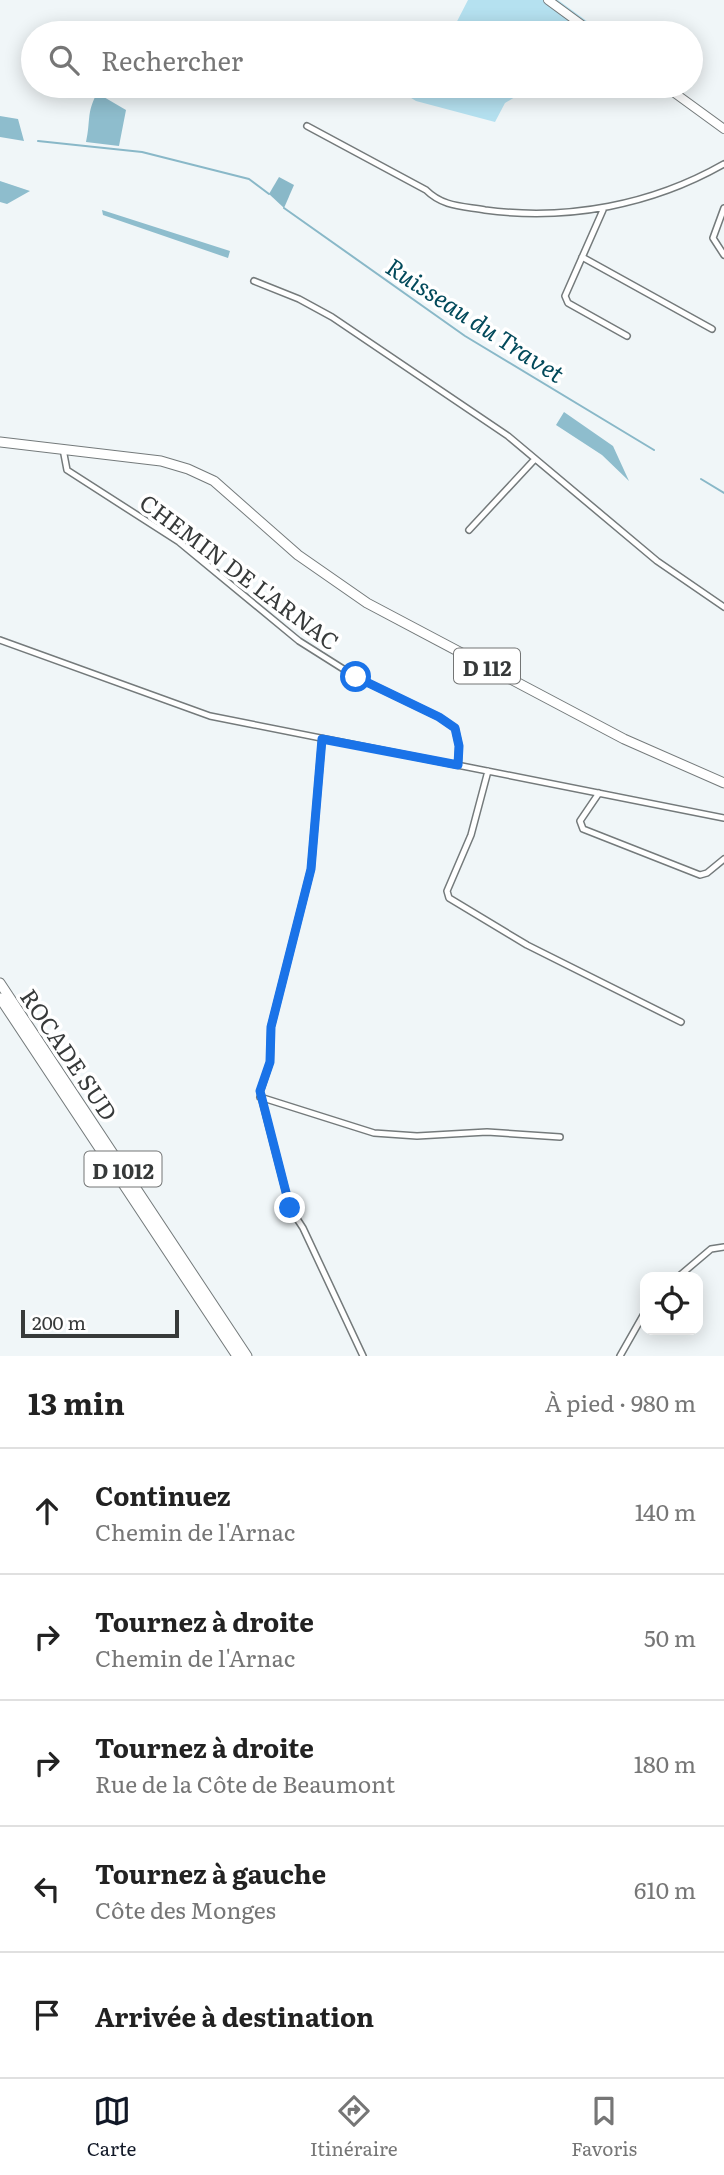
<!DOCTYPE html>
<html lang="fr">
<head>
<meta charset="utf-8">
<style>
  :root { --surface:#fff; --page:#f6f6f6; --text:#222; --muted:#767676; --line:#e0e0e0; --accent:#111827 }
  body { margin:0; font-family:Literata,serif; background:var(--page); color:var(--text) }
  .controls { position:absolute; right:21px; bottom:21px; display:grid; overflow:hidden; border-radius:14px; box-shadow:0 4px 18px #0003 }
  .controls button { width:63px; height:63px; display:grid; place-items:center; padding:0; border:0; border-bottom:2px solid var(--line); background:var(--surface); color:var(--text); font:35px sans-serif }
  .scale { position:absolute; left:21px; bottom:18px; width:158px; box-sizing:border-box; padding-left:7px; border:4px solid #373a3a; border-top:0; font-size:19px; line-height:24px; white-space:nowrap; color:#373a3a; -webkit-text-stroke:5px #fff; paint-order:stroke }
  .stop { position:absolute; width:21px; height:21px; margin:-16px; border:5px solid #1a73e8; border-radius:50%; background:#fff }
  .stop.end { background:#1a73e8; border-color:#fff; box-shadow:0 2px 7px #0008 }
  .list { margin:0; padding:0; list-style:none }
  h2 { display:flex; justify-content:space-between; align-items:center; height:91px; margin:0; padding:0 28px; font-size:30px }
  h2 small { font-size:23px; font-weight:400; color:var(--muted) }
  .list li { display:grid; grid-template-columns:46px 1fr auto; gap:21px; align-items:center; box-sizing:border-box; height:126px; padding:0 28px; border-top:2px solid var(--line) }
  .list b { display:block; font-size:26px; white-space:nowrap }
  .list p { margin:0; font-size:23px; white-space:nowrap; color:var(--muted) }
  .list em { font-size:23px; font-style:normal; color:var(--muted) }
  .icon { flex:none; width:38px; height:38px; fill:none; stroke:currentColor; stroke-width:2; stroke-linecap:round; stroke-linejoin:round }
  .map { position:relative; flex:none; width:724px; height:1356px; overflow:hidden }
  .search { position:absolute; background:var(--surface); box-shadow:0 4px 18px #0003; left:21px; right:21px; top:21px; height:77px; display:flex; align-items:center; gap:18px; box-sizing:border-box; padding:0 24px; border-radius:38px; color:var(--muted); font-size:26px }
  .sheet { height:721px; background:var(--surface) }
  nav { display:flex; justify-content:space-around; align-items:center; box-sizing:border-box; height:98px; border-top:2px solid var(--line); background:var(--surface); font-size:19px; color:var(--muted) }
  nav a { display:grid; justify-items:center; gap:4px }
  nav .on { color:var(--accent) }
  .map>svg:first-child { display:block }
</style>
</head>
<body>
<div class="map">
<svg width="724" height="1356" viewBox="0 0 724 1356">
  <rect width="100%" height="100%" fill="#f0f6f8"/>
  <!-- green -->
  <path fill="#b5e1f0" d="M468 0H558L599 30 597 33H451Z
    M392 86H533L505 103 495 122 416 101Z"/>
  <!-- forest -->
  <path fill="#8ebdcd" d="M97 93 126 110 119 146 86 142C91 120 86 114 97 93Z
    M0 116 18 119 24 141 0 137Z
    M0 181 30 191 7 204 0 202Z
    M102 210 230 251 228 258 103 215Z
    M564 412 613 446 629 481 602 455 556 425Z"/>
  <!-- water -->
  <path fill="#89b8c8" d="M279 177 294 185 284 208 269 194Z"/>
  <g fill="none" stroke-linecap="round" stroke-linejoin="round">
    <!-- stream -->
    <path stroke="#89b8c8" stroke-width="2" d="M38 141 142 152 249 179 269 194
      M284 208 465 336 654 450
      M701 479 724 493"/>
    <defs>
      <path id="minor" d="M307 126 426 190C443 207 463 206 485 210 568 221 652 205 724 164
        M724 208 713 238 724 255
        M603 210 565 296 568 303 627 336
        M582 257 712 329
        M254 281 299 299 332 317 508 436 657 561 724 607
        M63 449 67 470 179 542 299 641 356 677 439 717 455 728 459 746 458 765
        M469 530 535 459
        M0 640 210 716 724 818
        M322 739 311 869 271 1027 270 1062 260 1092 290 1208 303 1228 363 1356
        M488 771 471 835 447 891 449 898 527 945 681 1022
        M599 793 580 821 583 829 700 875 707 873 724 859
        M260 1097 374 1133 417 1136 487 1132 560 1137
        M678 1277 711 1249 724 1247
        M620 1356 645 1312"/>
      <path id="secondary" d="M548 0 593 33
        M665 86 724 129"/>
      <path id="primary" d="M0 442 161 461 188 469 214 481 298 555 367 603 624 739 724 783"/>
      <path id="trunk" d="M0 983 247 1356
        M0 998 237 1356"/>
    </defs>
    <!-- minor casing -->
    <use href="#minor" stroke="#747a7b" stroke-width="8"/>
    <!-- secondary casing -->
    <use href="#secondary" stroke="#747a7b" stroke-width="10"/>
    <!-- primary casing -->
    <use href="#primary" stroke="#747a7b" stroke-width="11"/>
    <!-- trunk casing -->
    <use href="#trunk" stroke="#747a7b" stroke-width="11"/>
    <!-- minor -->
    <use href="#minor" stroke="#fff" stroke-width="5"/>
    <!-- secondary -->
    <use href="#secondary" stroke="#fff" stroke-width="8"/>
    <!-- primary -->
    <use href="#primary" stroke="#fff" stroke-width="9"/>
    <!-- trunk -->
    <use href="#trunk" stroke="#fff" stroke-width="9"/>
  </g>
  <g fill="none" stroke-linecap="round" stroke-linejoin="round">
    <!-- route -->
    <path stroke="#1a73e8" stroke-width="9" d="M290 1208 260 1091 270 1062 271 1027 311 869 322 739 458 765 459 746 455 728 439 717 356 677"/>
  </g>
  <g text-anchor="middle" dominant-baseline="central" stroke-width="7" stroke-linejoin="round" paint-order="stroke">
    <!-- shield labels -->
    <g fill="#fff" stroke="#737575" stroke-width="2">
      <rect x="454" y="648.5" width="66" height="35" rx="5"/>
      <rect x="84.5" y="1151.5" width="77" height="35" rx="5"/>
    </g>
    <g font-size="21" font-weight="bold" fill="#373a3a">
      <text x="487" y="666">D 112</text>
      <text x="123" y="1169">D 1012</text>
    </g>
    <!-- street labels -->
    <g font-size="23" fill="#373a3a" stroke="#fff">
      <text transform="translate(240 571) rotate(37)">CHEMIN DE L'ARNAC</text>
      <text transform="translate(70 1054) rotate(56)">ROCADE SUD</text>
    </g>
    <!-- water labels -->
    <g font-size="24" font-style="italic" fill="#02495a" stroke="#fff">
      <text transform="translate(476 319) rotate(33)">Ruisseau du Travet</text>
    </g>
  </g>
</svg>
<div class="controls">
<button><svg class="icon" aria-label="locate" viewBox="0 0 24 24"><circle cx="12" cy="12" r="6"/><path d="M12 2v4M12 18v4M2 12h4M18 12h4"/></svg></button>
</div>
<div class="scale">200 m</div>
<div class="stop" style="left:356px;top:677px"></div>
<div class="stop end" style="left:290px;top:1208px"></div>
<div class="search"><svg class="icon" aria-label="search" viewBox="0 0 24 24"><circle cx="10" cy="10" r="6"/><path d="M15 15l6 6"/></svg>Rechercher</div>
</div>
<section class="sheet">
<h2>13 min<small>À pied · 980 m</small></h2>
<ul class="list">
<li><svg class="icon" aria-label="ahead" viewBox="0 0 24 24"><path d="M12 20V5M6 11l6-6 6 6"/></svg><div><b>Continuez</b><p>Chemin de l'Arnac</p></div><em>140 m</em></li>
<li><svg class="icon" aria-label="right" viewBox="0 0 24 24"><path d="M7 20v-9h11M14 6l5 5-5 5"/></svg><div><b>Tournez à droite</b><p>Chemin de l'Arnac</p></div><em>50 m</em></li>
<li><svg class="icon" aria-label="right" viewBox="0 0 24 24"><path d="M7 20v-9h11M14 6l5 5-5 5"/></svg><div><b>Tournez à droite</b><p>Rue de la Côte de Beaumont</p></div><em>180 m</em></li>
<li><svg class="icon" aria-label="left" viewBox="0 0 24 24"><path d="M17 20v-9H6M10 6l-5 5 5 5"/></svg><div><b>Tournez à gauche</b><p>Côte des Monges</p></div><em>610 m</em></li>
<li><svg class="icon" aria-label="arrive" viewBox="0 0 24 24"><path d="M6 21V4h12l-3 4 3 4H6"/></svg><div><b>Arrivée à destination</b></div></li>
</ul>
</section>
<nav>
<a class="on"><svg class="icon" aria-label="map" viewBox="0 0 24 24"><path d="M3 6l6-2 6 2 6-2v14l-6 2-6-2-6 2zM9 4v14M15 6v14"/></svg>Carte</a>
<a><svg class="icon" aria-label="directions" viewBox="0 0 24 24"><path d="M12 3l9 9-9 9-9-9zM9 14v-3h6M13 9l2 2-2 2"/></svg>Itinéraire</a>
<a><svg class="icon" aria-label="saved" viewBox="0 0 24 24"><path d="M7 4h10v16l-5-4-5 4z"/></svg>Favoris</a>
</nav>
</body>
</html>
